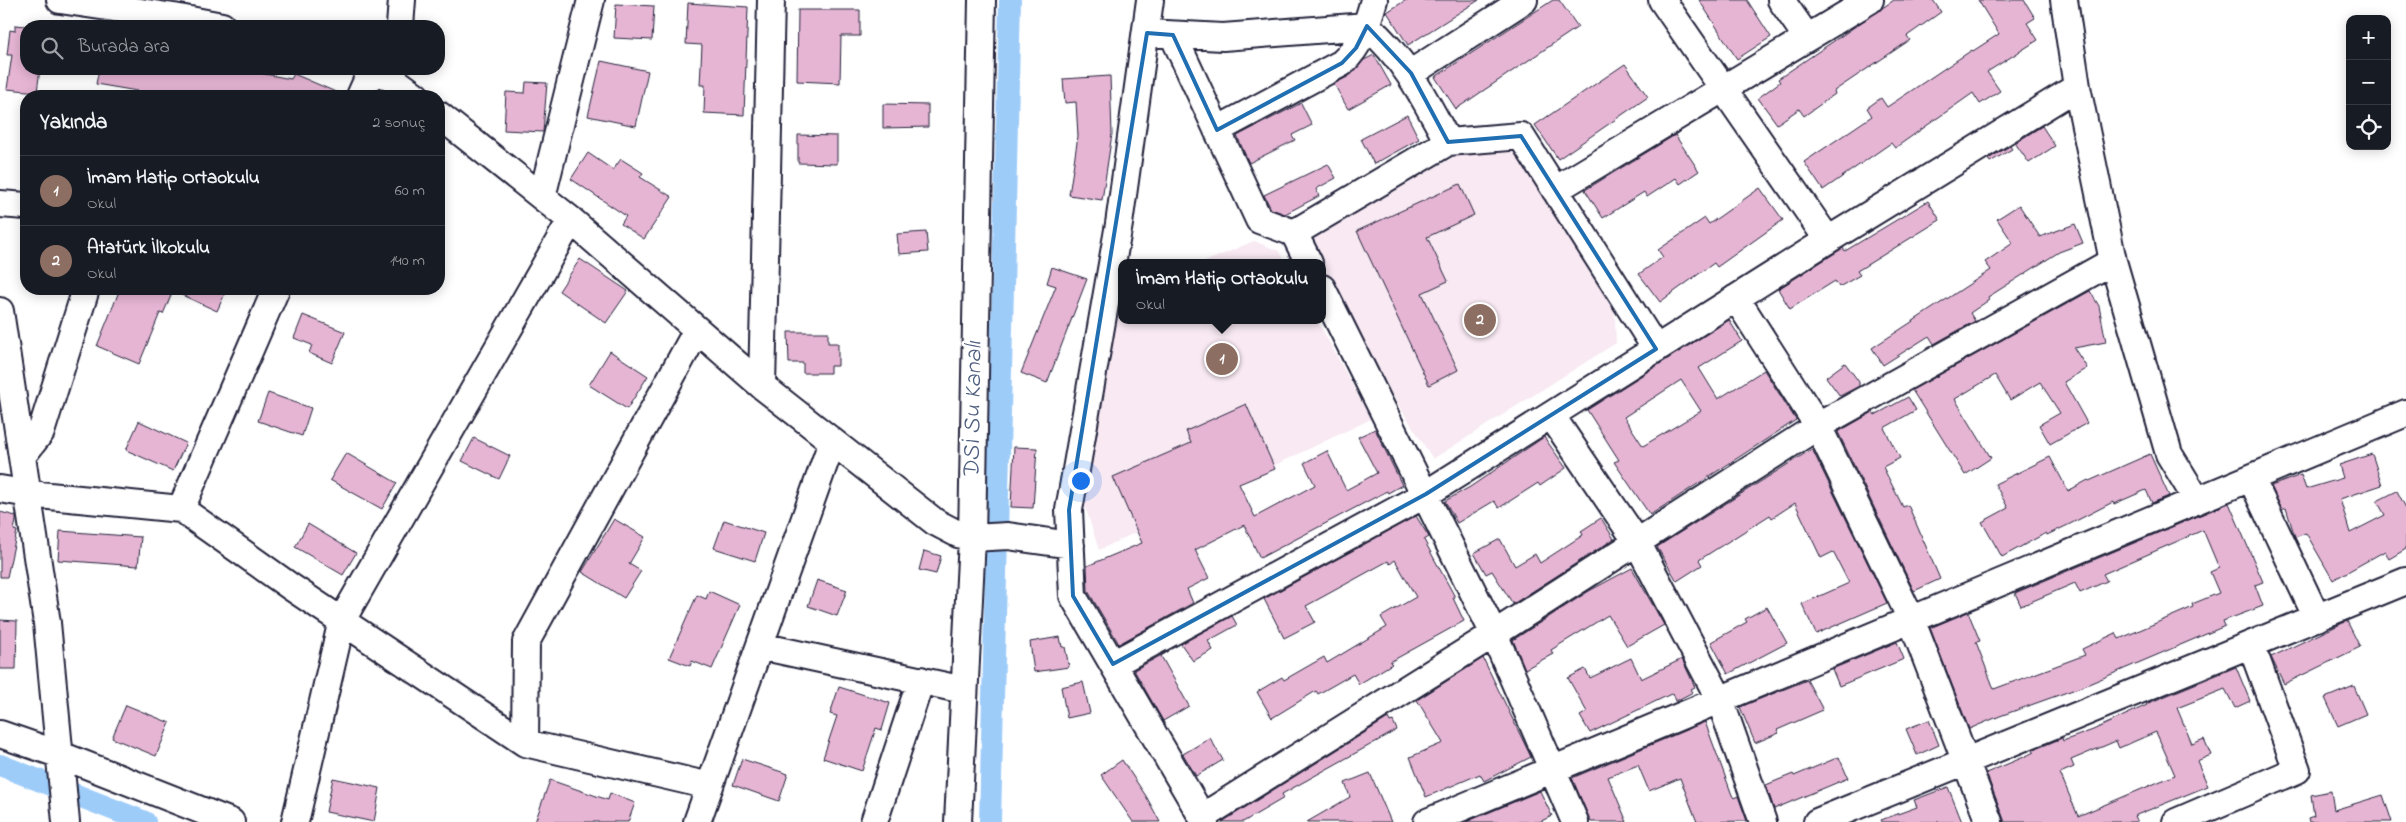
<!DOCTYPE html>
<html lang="tr">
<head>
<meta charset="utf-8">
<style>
  :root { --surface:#171b24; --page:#20242c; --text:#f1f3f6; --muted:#9ea1a6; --line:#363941; --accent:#1f6fb2 }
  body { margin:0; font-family:"Indie Flower",sans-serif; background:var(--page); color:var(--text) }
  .controls { position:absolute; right:15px; top:15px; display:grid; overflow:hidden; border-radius:10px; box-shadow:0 2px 12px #0003 }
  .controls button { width:45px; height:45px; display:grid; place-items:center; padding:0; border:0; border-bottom:1px solid var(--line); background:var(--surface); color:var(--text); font:25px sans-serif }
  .you { position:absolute; left:1080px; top:480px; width:18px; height:18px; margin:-12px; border:4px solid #fff; border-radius:50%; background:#1a73e8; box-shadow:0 0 0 8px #1a73e833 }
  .badge { display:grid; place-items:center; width:32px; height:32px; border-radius:50%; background:var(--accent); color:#fff; font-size:16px; font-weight:700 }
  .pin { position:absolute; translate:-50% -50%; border:2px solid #fff; box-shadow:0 1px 5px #0006 }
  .popup { position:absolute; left:1118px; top:259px; width:208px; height:65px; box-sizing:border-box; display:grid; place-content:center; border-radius:10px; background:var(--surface); filter:drop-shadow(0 1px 4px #0005); font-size:16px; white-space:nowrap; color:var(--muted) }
  .popup b { font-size:19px; color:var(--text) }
  .popup::after { content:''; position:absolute; left:50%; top:100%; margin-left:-10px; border:10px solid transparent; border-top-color:var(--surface) }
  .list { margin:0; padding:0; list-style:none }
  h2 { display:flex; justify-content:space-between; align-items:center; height:65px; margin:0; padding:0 20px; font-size:21px }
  h2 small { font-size:16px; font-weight:400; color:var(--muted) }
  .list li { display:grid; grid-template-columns:32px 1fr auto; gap:15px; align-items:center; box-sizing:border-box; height:70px; padding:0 20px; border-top:1px solid var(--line) }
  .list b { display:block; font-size:19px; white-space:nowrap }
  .list p { margin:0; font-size:16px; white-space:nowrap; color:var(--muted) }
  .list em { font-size:16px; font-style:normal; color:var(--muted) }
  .icon { flex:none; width:28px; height:28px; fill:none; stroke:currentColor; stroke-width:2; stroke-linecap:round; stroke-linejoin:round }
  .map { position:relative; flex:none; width:2406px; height:822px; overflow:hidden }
  .search { position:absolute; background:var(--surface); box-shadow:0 2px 12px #0003; left:20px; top:20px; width:425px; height:55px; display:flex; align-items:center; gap:12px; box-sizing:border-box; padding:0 18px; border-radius:20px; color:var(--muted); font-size:19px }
  .panel { position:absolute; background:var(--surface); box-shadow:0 2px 12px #0003; left:20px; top:90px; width:425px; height:205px; border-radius:20px }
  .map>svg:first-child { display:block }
</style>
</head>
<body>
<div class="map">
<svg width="2406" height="822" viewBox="0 0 2406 822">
  <rect width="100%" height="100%" fill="#fff"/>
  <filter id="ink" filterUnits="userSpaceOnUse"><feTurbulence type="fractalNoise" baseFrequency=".02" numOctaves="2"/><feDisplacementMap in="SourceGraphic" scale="10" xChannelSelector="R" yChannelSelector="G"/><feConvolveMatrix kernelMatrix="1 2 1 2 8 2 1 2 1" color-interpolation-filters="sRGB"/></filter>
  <g filter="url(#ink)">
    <!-- built -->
    <path fill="#f8e9f2" d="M1477 145 1512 147 1614 298 1616 343 1433 459 1322 285V263H1308L1295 242Z
      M1254 241 1279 251 1286 263H1202Z
      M1122 297V320H1317L1371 419 1099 550 1081 494 1117 298Z"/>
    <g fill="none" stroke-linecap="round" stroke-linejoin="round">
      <!-- canal -->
      <path stroke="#9eccf9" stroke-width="22" d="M0 765 145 822
        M990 822 1010 0"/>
    </g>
    <!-- building -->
    <path fill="#e6b5d4" stroke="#22223b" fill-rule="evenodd" d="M1406 0H1479L1408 45 1387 12Z
      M1553 0H1559L1578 27 1456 109 1435 77Z
      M1699 0H1747L1771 37 1737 59Z
      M1894 0H1933L1941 12 1907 36 1910 40 1834 91 1835 94 1804 116 1799 109 1777 124 1758 98 1780 82 1778 79Z
      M1978 0H2024L2035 18 2027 23 2038 40 1987 72 2000 91 1980 104 1973 93 1895 148 1891 143 1823 190 1804 162 1872 116 1867 108 1881 98 1887 107 1972 50 1973 51 1999 34Z
      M688 3 748 7 744 115 704 113 705 85H700L702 45 686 44Z
      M616 4 654 6 652 40 614 38Z
      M798 10H860V36H841L840 83 797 81Z
      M15 25 26 26V69H40L37 92 7 89 12 55H7L10 30 15 31Z
      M1374 55 1391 85 1348 109 1334 84 1349 76 1364 60Z
      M601 61 648 71 636 126 588 116Z
      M1625 64 1648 97 1558 159 1535 125Z
      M99 69H238L291 79 294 74 345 96H136L137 91 96 84Z
      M1110 76 1112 134 1102 200 1069 195 1078 136 1076 102 1065 103 1063 79Z
      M526 82 547 83 543 132 504 130 506 92 525 93Z
      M1301 103 1312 125 1292 135 1295 140 1249 163 1237 136Z
      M883 104 928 105V127L883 128Z
      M1407 115 1419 139 1374 164 1361 139Z
      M2042 126 2055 146 2029 163 2015 143Z
      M798 135 837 136V164L798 163Z
      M1675 135 1699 171 1680 184 1676 178 1647 197 1644 192 1603 218 1585 190Z
      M2010 146 2012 149 1990 162 1988 159Z
      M588 153 613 170 621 159 643 173 640 177 672 197 644 239 621 224 626 216 571 179Z
      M1328 164 1336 178 1316 189 1319 196 1285 214 1271 209 1264 195Z
      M1460 184 1474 215 1427 237 1448 281 1422 293 1458 370 1429 385 1357 231Z
      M1760 188 1783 220 1717 267 1714 263 1660 302 1639 274 1663 257 1658 250 1705 218 1709 224Z
      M1928 201 1940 220 1857 271 1860 275 1839 287 1835 281 1790 309 1778 289 1843 248 1845 251Z
      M2019 205 2040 237 2075 224 2083 243 2059 252 1988 297 1989 300 1970 313 1975 321 1934 344 1929 336 1883 365 1872 348 1991 270 1985 262 2013 243 1997 219Z
      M926 232 928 252 899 254 897 234Z
      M580 259 628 291 606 323 559 291Z
      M1052 267 1087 279 1047 383 1021 373 1056 286 1047 283Z
      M120 289H227L217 311 173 291 163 314 160 313 139 364 97 346Z
      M2090 291 2099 306 2106 342 2074 348 2087 368 2064 382 2087 423 2050 444 2039 425 2060 413 2040 382 2010 400 1995 375 1955 399 1991 458 1965 475 1912 390Z
      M303 315 345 332 332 363 309 353 312 345 294 338Z
      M1729 320 1742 341 1699 368 1718 399 1764 370 1796 420 1650 515 1614 462 1619 460 1587 410ZM1681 380 1701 411 1643 446 1624 417Z
      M788 332H828V343H838V366H830V373H803V363H789Z
      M610 351 648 376 627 409 589 385Z
      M1845 363 1859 382V386L1840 396 1826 377Z
      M268 393 311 408 302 436 258 421Z
      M1908 397 1916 410 1884 428 1900 458 1883 467 1903 507 1908 505 1940 579 1914 591 1838 432 1873 412 1875 415Z
      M1246 404 1275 469 1239 484 1255 517 1315 485 1304 463 1327 451 1346 490 1377 473 1358 437 1375 429 1402 485 1388 493 1387 491 1260 558 1244 525 1195 550 1209 578 1187 589 1193 603 1119 644 1088 591 1087 566 1142 543 1113 477 1191 443 1186 431Z
      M139 421 186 443 173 471 126 450Z
      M1544 437 1566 468 1540 486 1538 483 1499 508 1494 501 1457 523 1445 501 1470 487Z
      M474 438 510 456 499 479 462 461Z
      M1014 447 1037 448 1033 508 1011 507Z
      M1812 449 1887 603 1816 634 1802 604 1849 583 1833 552 1821 558 1795 503 1772 518 1770 515 1699 560 1702 565 1677 581 1657 547Z
      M346 453 397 483 382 509 330 480Z
      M2150 454 2169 496 2152 503 2146 490 2114 504 2113 502 2068 525 2047 535 2046 533 2002 557 1982 522 2008 508 1995 484 2050 457 2068 491 2088 480 2089 481Z
      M2372 454 2382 485 2340 499 2350 533 2385 515 2377 501 2397 491 2406 508V549L2389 559 2385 551 2333 580 2306 533 2295 537 2286 508 2282 510 2271 486 2301 475 2306 489 2343 478 2339 465Z
      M2229 503 2263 582 2255 585 2263 606 2223 621 2225 626 2084 686 2000 716 1969 729 1930 628 1968 612 1980 641 1976 642 1994 689 2085 655 2082 649 2116 633 2119 639 2193 607 2192 604 2219 593 2210 572 2219 568 2203 530 2103 574 2107 581 2080 593 2075 583 2021 606 2015 593Z
      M0 512 16 516V521L14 530 17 531 7 577H0Z
      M1416 516 1429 537 1424 540 1455 597 1453 598 1464 621 1390 662 1392 664 1359 684 1353 674 1318 694 1316 691 1272 718 1257 692 1282 677 1284 680 1324 657 1327 663 1387 627 1381 617 1416 597 1395 560 1390 564 1388 561 1306 606 1315 622 1284 638 1264 599Z
      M1601 518 1614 539 1513 604 1492 571 1486 574 1474 553 1500 539 1515 566 1535 554 1540 563 1583 535 1581 531Z
      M614 519 645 537 629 564 641 571 624 598 582 572Z
      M724 520 764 533 755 561 714 548Z
      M308 524 356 553 343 575 295 547Z
      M60 531 141 537 138 566 58 560Z
      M924 551 941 556 936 574 919 570Z
      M1632 568 1664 625 1627 646 1608 615 1551 650 1553 654 1525 669 1513 640 1589 591Z
      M817 580 847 590 837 616 808 606Z
      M709 591 740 605 712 669 692 661 690 666 669 658 697 595 706 599Z
      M1767 607 1787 643 1728 674 1711 642 1747 622 1745 619Z
      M1232 616 1237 625 1208 641 1213 650 1193 661 1181 644Z
      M0 620 17 621 16 669H0Z
      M2347 621 2360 647 2284 684 2271 657Z
      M1060 637 1062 647H1065L1069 667 1034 672 1030 642Z
      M1897 642 1904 659 1839 686 1832 669Z
      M1169 651 1161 656 1189 706 1163 721 1134 670Z
      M1483 658 1531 757 1484 781 1480 774 1426 797 1410 757 1443 743 1417 700Z
      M1631 658 1641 679 1682 659 1695 687 1691 689 1693 692 1676 701 1673 693 1590 733 1580 716 1587 712 1568 678 1585 669 1590 678Z
      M2236 667 2250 701 2235 708 2225 689 2177 708 2192 744 2204 739 2211 755 2197 761 2208 786 2134 816 2137 822H2005L1986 773 2024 757 2034 752 2033 750 2062 738 2063 741 2093 730 2147 705 2146 704ZM2156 732 2175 775 2078 816 2060 773 2074 767 2071 760 2116 741 2119 748Z
      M1807 680 1823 710 1777 730 1779 733 1755 743 1740 707Z
      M1083 682 1090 713 1067 718 1061 687Z
      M2354 686 2366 714 2338 726 2325 698Z
      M839 687 890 703 882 730 876 728 862 771 823 758 837 716 830 714Z
      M126 705 170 723 156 756 112 738Z
      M1388 718 1390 722 1393 721 1397 730 1282 794 1284 798 1243 822H1222Z
      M1929 720 1939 745 1917 755 1906 729Z
      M1705 722 1732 795 1734 798 1738 796 1747 821 1697 822 1680 778 1649 791 1638 765 1608 777 1627 822H1591L1572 778Z
      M1210 738 1223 760 1196 776 1183 754Z
      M1839 757 1848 778 1774 809 1766 785 1793 774 1794 776Z
      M742 759 788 774 779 801 733 785Z
      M1122 760 1146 796 1160 822H1133L1101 775Z
      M1370 773 1391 822H1307L1350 797 1345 783Z
      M333 778 380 788 374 822 326 812Z
      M550 780 608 800 610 793 635 803 628 822H535Z
      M1948 787 1962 822H1882L1881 820 1917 807 1914 800Z
      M1540 791 1552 816 1539 822H1466Z
      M2331 791 2334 810 2383 795 2392 822H2309L2308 818 2314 816 2311 795Z"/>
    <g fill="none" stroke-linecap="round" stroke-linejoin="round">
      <defs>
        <path id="minor" d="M60 0 174 17 222 26
          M1150 0 1119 224 1069 510 1073 596 1205 822
          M1662 0 1828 240
          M1781 0 1806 36
          M2064 0 2077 87 2113 261 2169 454 2197 500
          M400 26 402 0
          M1147 33 1223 37 1367 26C1406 60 1424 98 1448 142
          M1173 35 1259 220 1294 233 1309 263
          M375 69 397 82 416 96
          M1411 73 1524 0
          M360 96 372 69
          M439 115 571 220 762 386 935 522 958 534 972 538 1008 536 1071 545
          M1217 130 1342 63C1361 45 1367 25 1374 0
          M1555 190 1870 0
          M542 197 591 0
          M0 204 26 206
          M1294 233 1448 142 1521 136 1656 349
          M1322 288 1494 634 1575 822
          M1736 298 1818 426 1911 619 1989 822
          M0 311 47 623 66 822
          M762 386 771 0
          M1551 415 1637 542 1720 700 1763 822
          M23 455 41 432 86 289
          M2251 478 2317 618
          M0 489 29 494 181 509 276 289
          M181 509 291 587 525 743 710 786
          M760 646 964 690
          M1113 664 1426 494 1828 240 2077 87
          M0 734 58 754 231 822
          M525 743 526 642 697 330
          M1202 817 1494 634 1818 426 2113 261
          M295 822 342 620 571 220
          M697 822 832 442
          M874 822 921 680
          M958 822 972 538 982 0
          M1427 822 2406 413
          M1817 822 2406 581
          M2176 822 2297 770 2251 645"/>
      </defs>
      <!-- minor casing -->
      <use href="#minor" stroke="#22223b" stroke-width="30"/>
      <!-- minor -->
      <use href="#minor" stroke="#fff" stroke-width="26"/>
    </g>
  </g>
  <!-- marked area -->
  <path fill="none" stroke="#1f6fb2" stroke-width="4" stroke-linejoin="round" d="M1367 26 1411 73 1448 142 1521 136 1656 349 1426 494 1113 664 1073 596 1069 510 1147 33 1173 35 1217 130 1342 63 1356 48Z"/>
  <g text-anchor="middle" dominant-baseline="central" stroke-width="5" stroke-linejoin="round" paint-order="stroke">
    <!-- water labels -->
    <g font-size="24" font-style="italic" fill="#4d5e7e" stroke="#fff">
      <text transform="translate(974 410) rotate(-89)">DSİ Su Kanalı</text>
    </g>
  </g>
</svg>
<div class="controls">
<button>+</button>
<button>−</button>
<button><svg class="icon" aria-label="locate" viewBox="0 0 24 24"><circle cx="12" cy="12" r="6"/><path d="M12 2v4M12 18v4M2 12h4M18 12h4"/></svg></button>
</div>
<div class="you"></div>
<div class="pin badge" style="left:1222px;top:359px;background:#8d6e63">1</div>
<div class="popup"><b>İmam Hatip Ortaokulu</b>Okul</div>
<div class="pin badge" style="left:1480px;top:320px;background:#8d6e63">2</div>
<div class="search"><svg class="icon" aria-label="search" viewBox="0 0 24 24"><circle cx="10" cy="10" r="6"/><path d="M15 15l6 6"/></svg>Burada ara</div>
<section class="panel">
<h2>Yakında<small>2 sonuç</small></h2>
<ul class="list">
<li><span class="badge" style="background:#8d6e63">1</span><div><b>İmam Hatip Ortaokulu</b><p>Okul</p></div><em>60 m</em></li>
<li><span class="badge" style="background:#8d6e63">2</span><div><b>Atatürk İlkokulu</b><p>Okul</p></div><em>140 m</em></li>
</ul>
</section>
</div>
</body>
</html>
